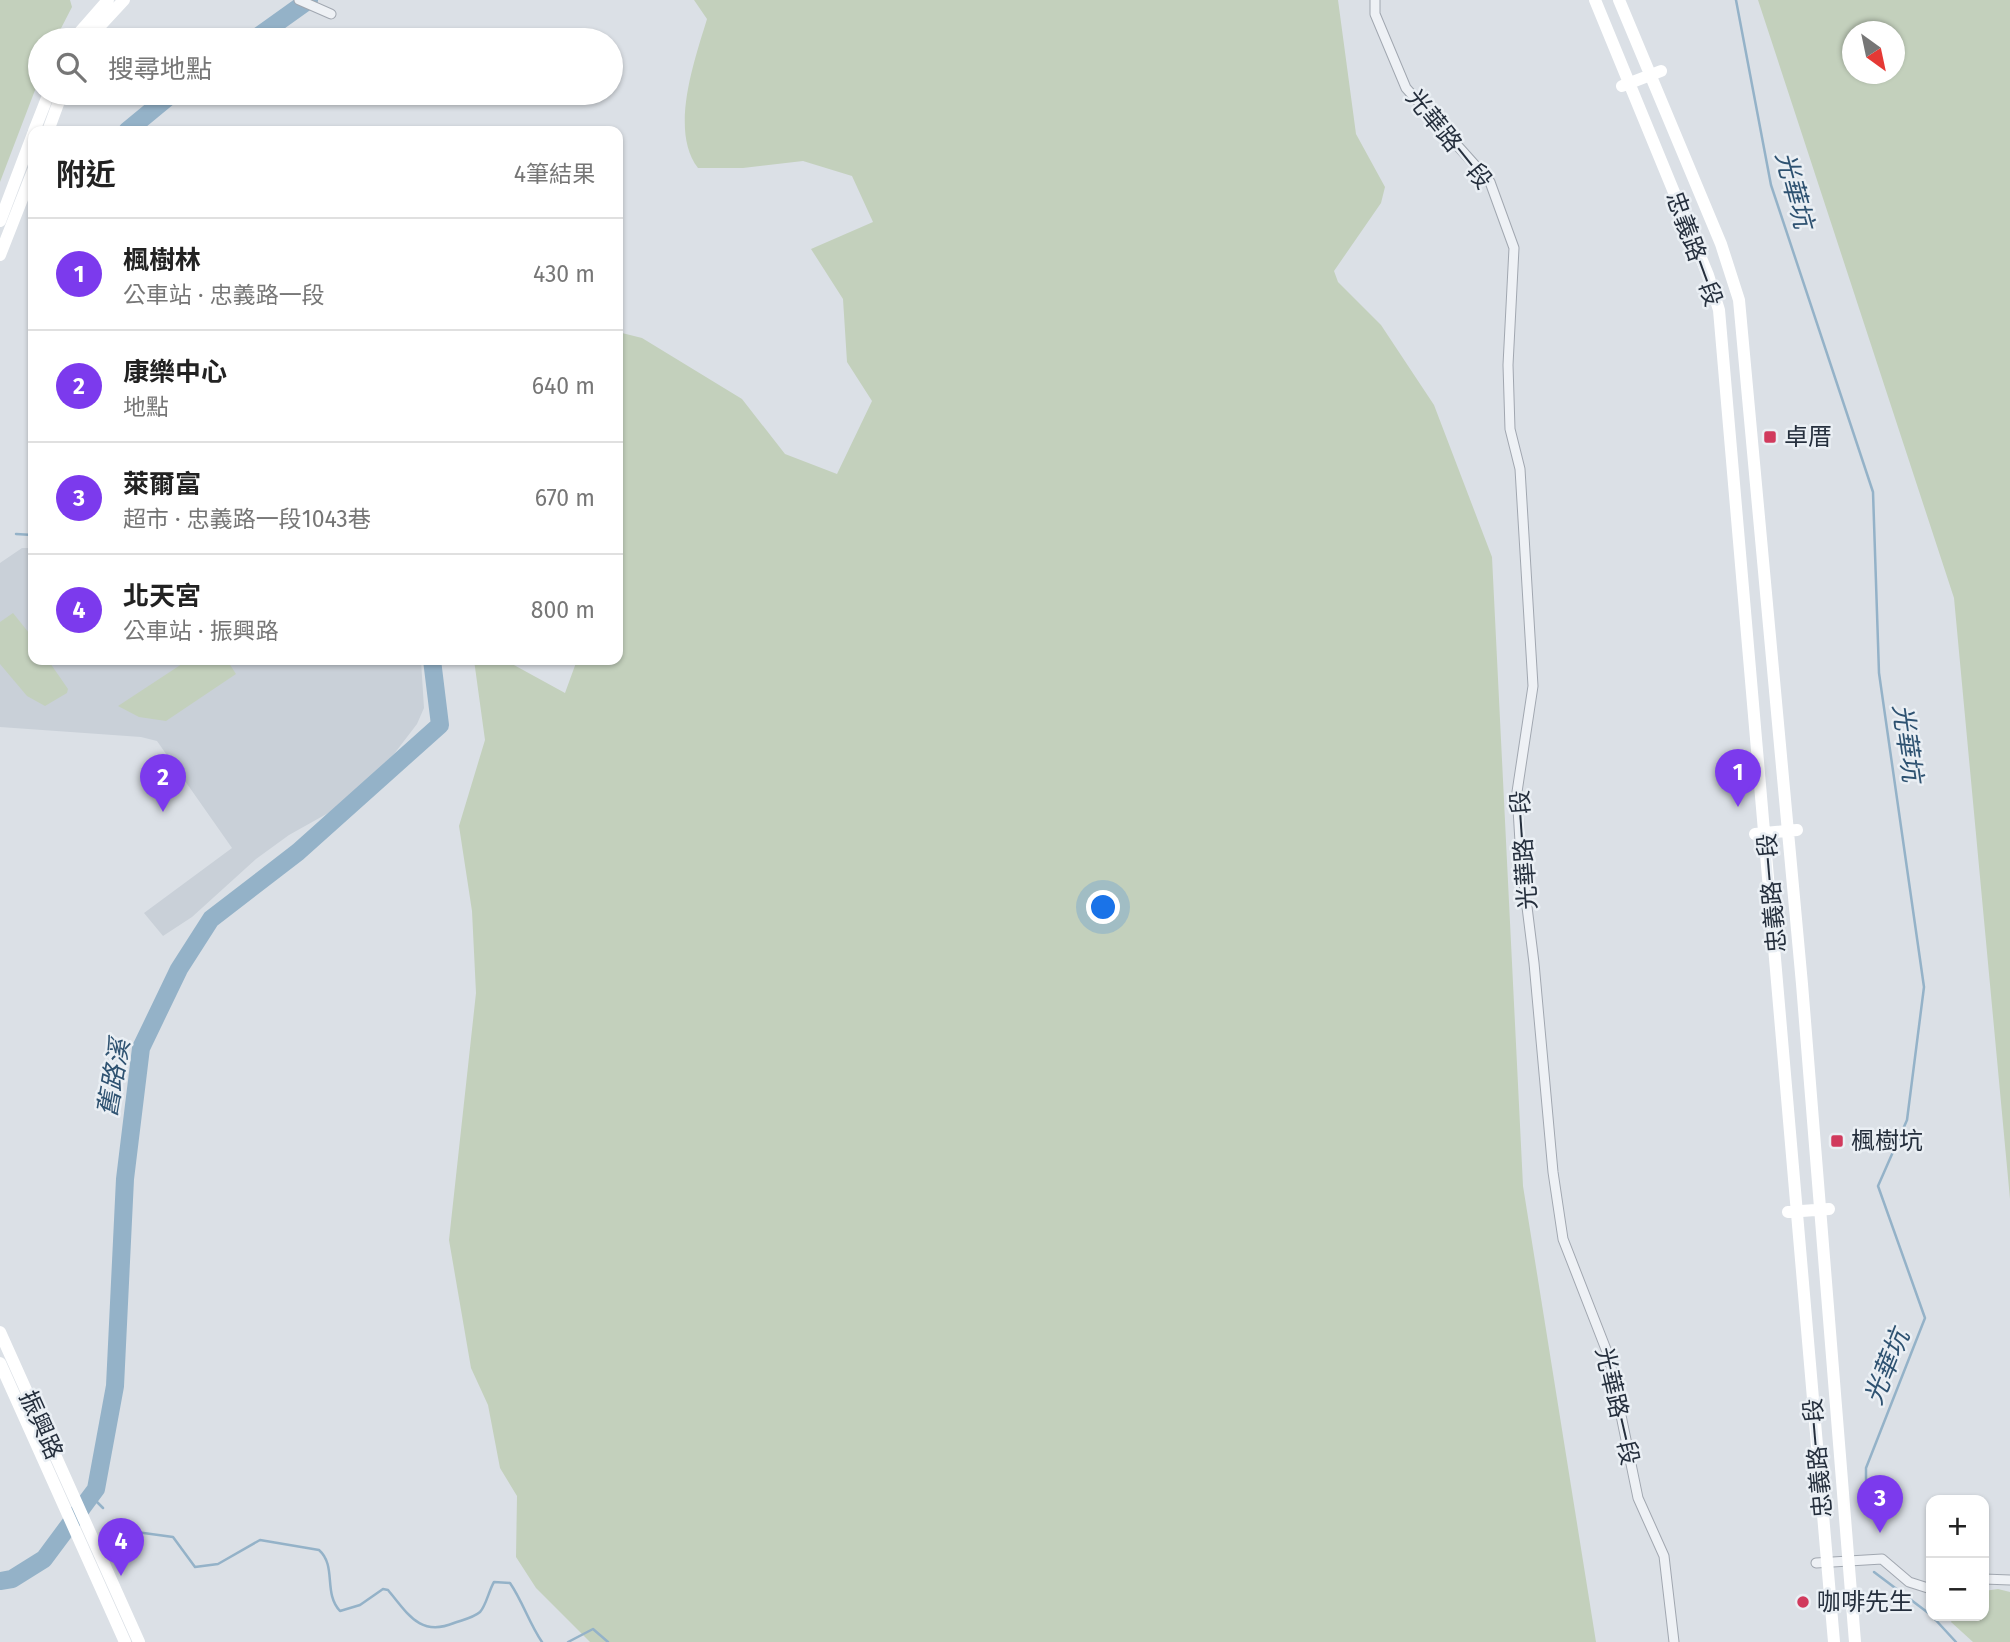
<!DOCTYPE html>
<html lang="zh-TW">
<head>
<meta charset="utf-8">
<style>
  :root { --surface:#fff; --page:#f6f6f6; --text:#222; --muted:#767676; --line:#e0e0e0; --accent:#7c3aed }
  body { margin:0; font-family:"Fira Sans","Noto Sans TC",sans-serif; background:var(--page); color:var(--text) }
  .controls { position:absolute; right:21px; bottom:21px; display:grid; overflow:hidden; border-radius:14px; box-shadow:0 2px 5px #0004 }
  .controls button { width:63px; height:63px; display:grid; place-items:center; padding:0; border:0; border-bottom:2px solid var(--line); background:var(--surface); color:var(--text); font:35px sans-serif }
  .compass { position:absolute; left:1842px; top:21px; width:63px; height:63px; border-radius:50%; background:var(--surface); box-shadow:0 2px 5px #0004; rotate:147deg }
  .you { position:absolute; left:1104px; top:908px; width:24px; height:24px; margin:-18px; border:5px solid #fff; border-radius:50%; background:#1a73e8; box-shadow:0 0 0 10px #1a73e833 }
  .badge { display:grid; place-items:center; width:46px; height:46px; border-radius:50%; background:var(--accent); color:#fff; font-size:23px; font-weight:700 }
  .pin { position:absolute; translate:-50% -58px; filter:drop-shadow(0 2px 4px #0008) }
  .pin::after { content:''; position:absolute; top:37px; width:24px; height:21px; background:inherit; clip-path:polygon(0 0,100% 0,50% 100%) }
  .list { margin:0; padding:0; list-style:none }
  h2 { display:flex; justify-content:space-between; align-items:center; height:91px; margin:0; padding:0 28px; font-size:30px }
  h2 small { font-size:23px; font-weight:400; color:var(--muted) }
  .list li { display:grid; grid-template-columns:46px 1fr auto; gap:21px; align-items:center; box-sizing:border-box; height:112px; padding:0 28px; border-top:2px solid var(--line) }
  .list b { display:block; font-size:26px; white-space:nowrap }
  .list p { margin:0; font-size:23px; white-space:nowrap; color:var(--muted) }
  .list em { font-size:23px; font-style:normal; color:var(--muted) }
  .icon { flex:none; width:38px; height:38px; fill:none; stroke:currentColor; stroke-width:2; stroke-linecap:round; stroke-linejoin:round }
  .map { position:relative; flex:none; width:2010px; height:1642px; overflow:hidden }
  .search { position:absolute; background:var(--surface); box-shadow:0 2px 5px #0004; left:28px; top:28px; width:595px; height:77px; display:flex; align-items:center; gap:18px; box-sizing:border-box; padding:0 24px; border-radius:38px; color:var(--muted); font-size:26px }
  .panel { position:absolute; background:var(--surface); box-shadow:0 2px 5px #0004; left:28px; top:126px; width:595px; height:539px; border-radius:14px }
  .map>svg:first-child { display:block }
</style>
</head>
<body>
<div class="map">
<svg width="2010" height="1642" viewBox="0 0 2010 1642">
  <rect width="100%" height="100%" fill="#dbe0e6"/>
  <!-- built -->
  <path fill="#c9d0d8" d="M22 548H33V660H421L424 708 417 724 394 754 339 807 289 835 256 859 192 917 163 936 144 913 232 848 157 741 141 737 0 727V563Z"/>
  <!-- green -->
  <path fill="#c3d0bc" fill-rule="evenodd" d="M0 0H70L72 7 55 40H40V77L0 182Z
    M694 0H1338L1356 134 1385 187 1381 203 1334 271 1338 282 1381 325 1434 405 1492 557 1523 1186 1596 1642H590L536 1588 516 1557 517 1496 500 1468 488 1405 471 1368 449 1240 476 993 472 911 459 826 485 740 474 660H505L565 693 577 660H618V332L642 338 742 399 785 454 837 474 872 401 847 362 843 299 811 249 873 222 852 176 803 161 743 168H698C669 131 695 59 707 19Z
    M1758 0H2010V1199L1954 598ZM1853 32H1895V74H1853Z
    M13 613 33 638V660H48L68 689 67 693 45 706 27 696 0 664V622Z
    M188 660H227L236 674 166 721 139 717 118 706Z
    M1998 1589 2010 1592V1642H1973L1951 1622 1954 1616H1984V1591Z"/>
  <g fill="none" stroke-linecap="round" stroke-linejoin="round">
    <!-- stream -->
    <path stroke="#94b2c8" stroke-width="2.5" d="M1736 0 1771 185 1873 492 1879 673 1924 987 1907 1120 1878 1186 1925 1318 1866 1468V1481
      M16 534 33 535
      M91 1496 103 1508
      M129 1531 173 1537 195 1567 218 1564 260 1540 319 1550C337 1566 323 1593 340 1611L360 1605 383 1589 388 1590C408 1614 420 1637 454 1623 462 1620 473 1618 480 1612 486 1606 489 1590 494 1582L510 1583C523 1602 529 1623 542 1642
      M1874 1572 1931 1615
      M1932 1616 1956 1642
      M568 1642 593 1629 608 1642"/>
    <!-- river -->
    <path stroke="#94b2c8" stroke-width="18" d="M253 40 309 0
      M127 131 173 93
      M0 1581 12 1579 44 1559 96 1489 115 1386 125 1179 141 1048 179 969 211 919 298 852 440 725 432 660"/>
    <defs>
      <path id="street" d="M299 0 331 14
        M1375 0V14L1406 88 1490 182 1514 248 1508 365 1510 429 1520 469 1533 686 1517 792 1521 859 1534 963 1553 1172 1563 1239 1609 1357 1638 1498 1664 1556 1674 1642
        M1816 1563 1882 1559 1909 1582 1931 1589
        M1984 1579 2010 1580"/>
    </defs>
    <!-- street casing -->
    <use href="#street" stroke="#a1a7b0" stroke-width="11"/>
    <!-- street -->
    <use href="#street" stroke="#eef1f5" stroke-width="9"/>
    <!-- secondary -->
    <path stroke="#fff" stroke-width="12" d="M1595 0 1708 275 1719 310 1834 1642
      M1619 0 1721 244 1739 300 1802 984 1855 1642
      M73 40 108 0
      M87 40 124 0
      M1622 86 1661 71
      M34 131 49 93
      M48 131 62 93
      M0 221 33 134
      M0 255 33 171
      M1755 834 1797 830
      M1788 1212 1829 1209
      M0 1332 139 1642
      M0 1363 125 1642"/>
  </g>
  <!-- markers -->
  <g fill="#d13a5d" stroke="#eaeff4" stroke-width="2.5">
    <rect x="1763" y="430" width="14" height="14" rx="3.5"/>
    <rect x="1830" y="1134" width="14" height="14" rx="3.5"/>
    <circle cx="1803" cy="1602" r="7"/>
  </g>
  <g text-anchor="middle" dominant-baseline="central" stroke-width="5" stroke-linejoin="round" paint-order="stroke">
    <!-- street labels -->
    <g font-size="24" fill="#252f3d" stroke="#eaeff4">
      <text transform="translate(1449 139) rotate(51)">光華路一段</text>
      <text transform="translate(1694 249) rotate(70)">忠義路一段</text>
      <text transform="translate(1524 850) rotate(-94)">光華路一段</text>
      <text transform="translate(1772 893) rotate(-95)">忠義路一段</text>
      <text transform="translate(1617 1406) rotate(77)">光華路一段</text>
      <text transform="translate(41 1425) rotate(66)">振興路</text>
      <text transform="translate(1818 1458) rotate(-95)">忠義路一段</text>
    </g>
    <!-- poi labels -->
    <g font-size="24" fill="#252f3d" stroke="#eaeff4" text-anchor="start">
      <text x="1784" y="437">卓厝</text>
      <text x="1851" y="1141">楓樹坑</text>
      <text x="1817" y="1602">咖啡先生</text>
    </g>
    <!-- water labels -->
    <g font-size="26" font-style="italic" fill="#2e5271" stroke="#eaeff4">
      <text transform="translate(1794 190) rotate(75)">光華坑</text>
      <text transform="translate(1907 743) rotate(82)">光華坑</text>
      <text transform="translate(114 1078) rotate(-80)">舊路溪</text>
      <text transform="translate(1887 1367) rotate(-68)">光華坑</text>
    </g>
  </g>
</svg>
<div class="controls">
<button>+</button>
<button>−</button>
</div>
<svg class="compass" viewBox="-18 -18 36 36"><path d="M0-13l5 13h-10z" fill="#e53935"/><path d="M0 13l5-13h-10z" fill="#767676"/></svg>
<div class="you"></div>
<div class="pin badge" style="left:1738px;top:807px">1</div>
<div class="pin badge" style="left:163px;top:812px">2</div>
<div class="pin badge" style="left:1880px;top:1533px">3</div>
<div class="pin badge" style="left:121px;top:1576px">4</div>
<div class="search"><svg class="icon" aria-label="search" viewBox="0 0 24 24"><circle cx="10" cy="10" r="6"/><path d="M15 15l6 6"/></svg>搜尋地點</div>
<section class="panel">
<h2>附近<small>4筆結果</small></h2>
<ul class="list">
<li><span class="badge">1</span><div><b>楓樹林</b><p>公車站 · 忠義路一段</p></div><em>430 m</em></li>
<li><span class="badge">2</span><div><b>康樂中心</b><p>地點</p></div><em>640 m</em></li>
<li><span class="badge">3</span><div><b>萊爾富</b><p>超市 · 忠義路一段1043巷</p></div><em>670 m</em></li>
<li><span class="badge">4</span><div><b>北天宮</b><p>公車站 · 振興路</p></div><em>800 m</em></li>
</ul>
</section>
</div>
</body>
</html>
